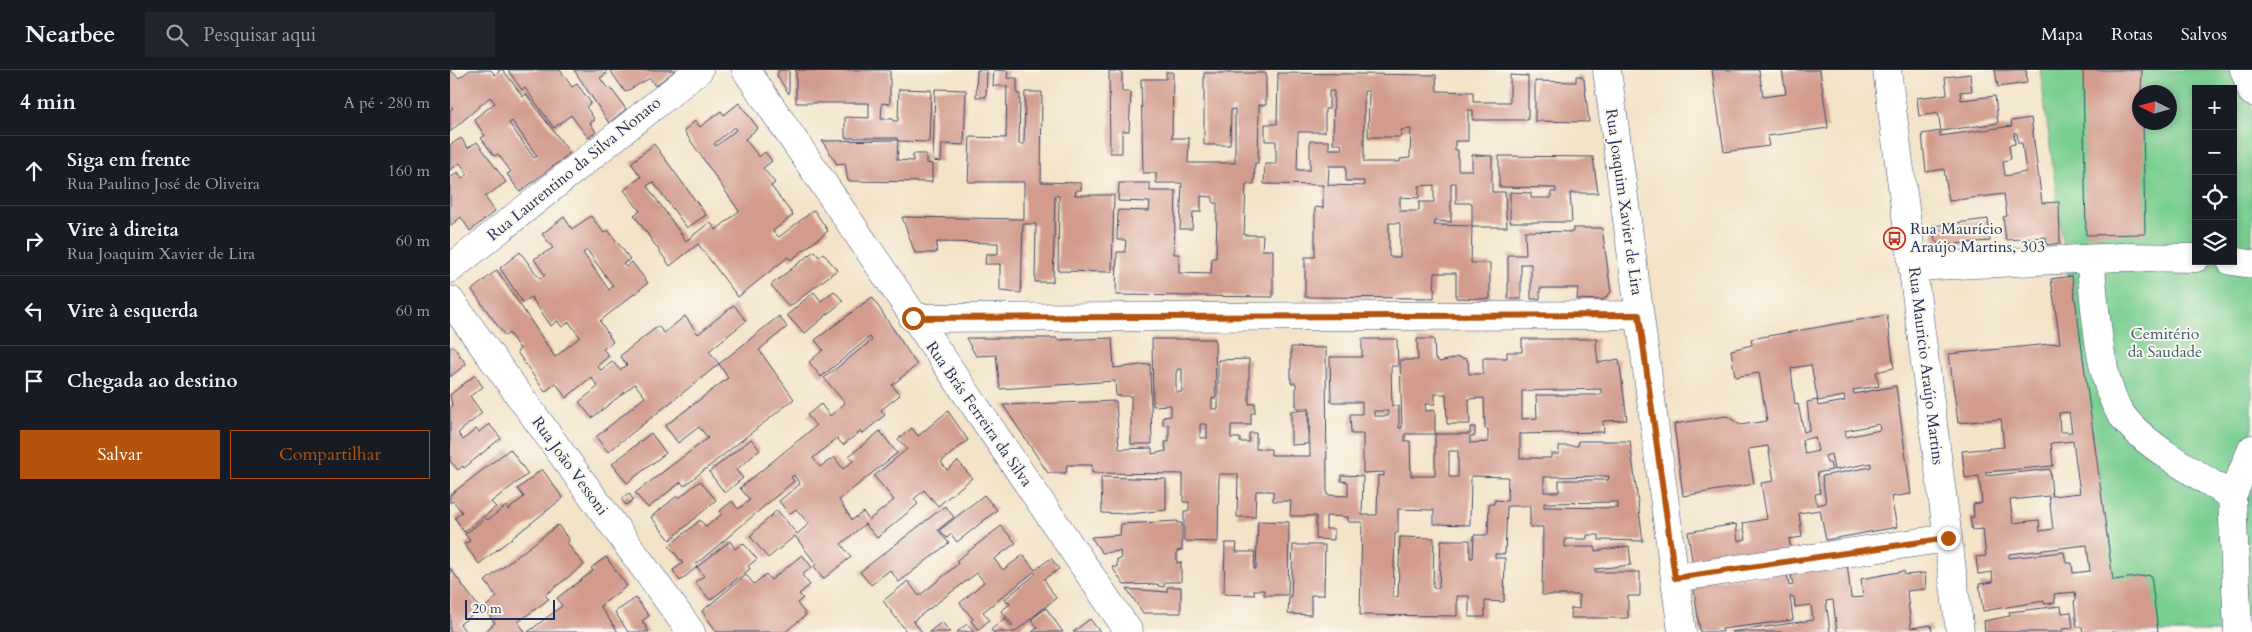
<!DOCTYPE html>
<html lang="pt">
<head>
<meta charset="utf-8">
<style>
  :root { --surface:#171b24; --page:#20242c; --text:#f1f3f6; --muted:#9ea1a6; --line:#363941; --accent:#b45309 }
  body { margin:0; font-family:Cardo,serif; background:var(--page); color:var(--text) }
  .controls { position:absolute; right:15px; top:15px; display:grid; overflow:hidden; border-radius:0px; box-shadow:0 2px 8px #0003 }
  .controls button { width:45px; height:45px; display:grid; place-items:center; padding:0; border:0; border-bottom:1px solid var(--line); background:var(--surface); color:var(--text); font:25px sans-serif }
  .compass { position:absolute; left:1682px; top:15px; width:45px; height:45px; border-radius:50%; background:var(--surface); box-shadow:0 2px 8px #0003; rotate:275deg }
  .scale { position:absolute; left:15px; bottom:12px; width:90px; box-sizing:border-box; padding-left:5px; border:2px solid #1b2f5e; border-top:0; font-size:14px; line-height:18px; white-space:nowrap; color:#1b2f5e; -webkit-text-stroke:4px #fbf7ec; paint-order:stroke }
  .stop { position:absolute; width:15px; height:15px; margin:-11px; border:4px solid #b45309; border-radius:50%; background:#fff }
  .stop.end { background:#b45309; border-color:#fff; box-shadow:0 1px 5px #0008 }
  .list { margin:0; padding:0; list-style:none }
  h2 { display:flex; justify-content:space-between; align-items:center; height:65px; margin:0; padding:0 20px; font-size:21px }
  h2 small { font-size:16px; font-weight:400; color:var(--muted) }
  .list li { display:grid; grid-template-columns:32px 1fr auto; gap:15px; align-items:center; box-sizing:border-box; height:70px; padding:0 20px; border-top:1px solid var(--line) }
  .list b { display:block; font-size:19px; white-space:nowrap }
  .list p { margin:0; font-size:16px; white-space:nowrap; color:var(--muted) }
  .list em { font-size:16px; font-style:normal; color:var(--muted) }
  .actions { display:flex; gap:10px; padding:15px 20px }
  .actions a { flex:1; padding:11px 0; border:1px solid var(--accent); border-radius:0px; text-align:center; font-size:18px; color:var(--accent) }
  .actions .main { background:var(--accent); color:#fff }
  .icon { flex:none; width:28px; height:28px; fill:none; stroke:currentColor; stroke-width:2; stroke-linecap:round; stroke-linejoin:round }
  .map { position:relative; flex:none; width:1802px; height:562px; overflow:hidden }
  header { display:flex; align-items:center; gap:30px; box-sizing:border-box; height:70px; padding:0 25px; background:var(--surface); border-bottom:1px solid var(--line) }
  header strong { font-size:24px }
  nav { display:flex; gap:28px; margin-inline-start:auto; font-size:18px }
  .search { width:350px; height:45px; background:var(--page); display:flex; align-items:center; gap:12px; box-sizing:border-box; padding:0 18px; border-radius:0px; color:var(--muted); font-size:19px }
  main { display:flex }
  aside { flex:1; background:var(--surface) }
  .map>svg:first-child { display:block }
</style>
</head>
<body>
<header>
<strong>Nearbee</strong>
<div class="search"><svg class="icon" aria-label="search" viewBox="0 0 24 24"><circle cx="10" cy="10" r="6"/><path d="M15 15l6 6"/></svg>Pesquisar aqui</div>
<nav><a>Mapa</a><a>Rotas</a><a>Salvos</a></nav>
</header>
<main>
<aside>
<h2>4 min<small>A pé · 280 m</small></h2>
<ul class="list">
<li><svg class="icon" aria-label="ahead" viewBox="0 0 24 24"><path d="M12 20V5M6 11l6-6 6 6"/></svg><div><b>Siga em frente</b><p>Rua Paulino José de Oliveira</p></div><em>160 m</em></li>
<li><svg class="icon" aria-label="right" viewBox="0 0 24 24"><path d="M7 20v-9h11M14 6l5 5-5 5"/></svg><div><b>Vire à direita</b><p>Rua Joaquim Xavier de Lira</p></div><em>60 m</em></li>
<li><svg class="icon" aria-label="left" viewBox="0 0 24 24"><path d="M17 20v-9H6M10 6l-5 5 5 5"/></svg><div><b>Vire à esquerda</b></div><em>60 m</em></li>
<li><svg class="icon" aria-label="arrive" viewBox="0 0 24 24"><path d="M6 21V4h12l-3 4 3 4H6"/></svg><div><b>Chegada ao destino</b></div></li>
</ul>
<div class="actions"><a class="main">Salvar</a><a>Compartilhar</a></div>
</aside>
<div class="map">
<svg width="1802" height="562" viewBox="0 0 1802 562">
  <rect width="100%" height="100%" fill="#fbf7ec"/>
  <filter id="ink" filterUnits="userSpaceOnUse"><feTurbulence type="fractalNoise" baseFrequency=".02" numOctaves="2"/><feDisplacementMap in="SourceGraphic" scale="10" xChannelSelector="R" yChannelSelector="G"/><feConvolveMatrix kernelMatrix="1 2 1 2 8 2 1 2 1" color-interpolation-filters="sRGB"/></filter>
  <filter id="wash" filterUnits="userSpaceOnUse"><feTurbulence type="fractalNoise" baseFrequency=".0096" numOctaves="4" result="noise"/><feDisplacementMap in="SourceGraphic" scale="20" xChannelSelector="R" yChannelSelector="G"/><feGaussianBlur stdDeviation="1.12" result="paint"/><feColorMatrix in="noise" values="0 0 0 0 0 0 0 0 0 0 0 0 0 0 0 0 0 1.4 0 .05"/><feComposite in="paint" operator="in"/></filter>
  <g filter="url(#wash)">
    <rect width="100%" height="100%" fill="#f3e3c8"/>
    <!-- green -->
    <path fill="#78cd90" stroke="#4a7e77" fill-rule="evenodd" d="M1590 0H1802V562H1665ZM1746 19H1783V191H1746ZM1690 22H1720V52H1690Z"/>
    <g id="blocks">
      <!-- building -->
      <path fill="#d29b8e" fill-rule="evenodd" d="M0 0 9 8 20 0H41L45 5 49 2 48 0H53L73 27 76 24 120 83 70 122 57 104 61 102 48 84 44 86 31 68 35 66 24 49 45 33 40 27 0 62V40L3 38 0 35ZM62 51 87 86 84 88 59 53Z
        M58 0H110L122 17 127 14 141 33 136 37 145 50 140 53 146 62 138 68 121 45 104 58 75 18 72 20Z
        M124 0H155L157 3 150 8 158 19 160 17 176 39 159 53Z
        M160 0H226L205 16 200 8 175 22Z
        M329 0H339V24L327 6Z
        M346 0H440V34L432 33 431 49H443V51H448L449 19 481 20 479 72 448 71 447 68H395V47L419 48V33H346Z
        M527 0H537L536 27H526Z
        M544 0 558 1 557 8H567V24H570L569 74H574L575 22H592L591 112 631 113V120H626L625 125H664L662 202 608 201 609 126 605 125 603 212H585L586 154H573L571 223 550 221V194H535L536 184H548V173L487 172 486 183H465L452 147 574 149V112H518L520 67 556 68 557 16H543Z
        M1262 0H1309L1313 27 1336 24 1332 0H1370L1378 58 1317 66 1319 76 1274 82Z
        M1545 0H1576L1577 13 1548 17Z
        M1633 0H1692L1690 52H1693L1695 164 1636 165Z
        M659 1 672 2V22H681L679 61H672V83H660Z
        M716 2H723L722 68H739L738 93H785V39L781 40 780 75H754V3H816V35H809L808 93H805L804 114H796L794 165H813L812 180H823V227L666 225 667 182H675L676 170H667L668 140 699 141 700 132 668 131 669 113H700V121H726L724 184H729V203L761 204 762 188H766L767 133H763V127L751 126V142H743L742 159H730L732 113H706V103H693L691 9H716Z
        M828 3 986 5 987 21 1023 22V32H1060V5L1078 6V50H1023V40H1018V71H1005V80H1008V100H1022V85L1042 86V122H1055L1057 157H1022V133H1006V113H1001V152L985 151 984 155 1022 156 1021 193H1040V229L1006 228V203H985L984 228 855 227V187H865V137L873 138V115L814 114 815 94H826V71H815V54H827ZM879 21H884L883 74H891L892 79H879V71H860V100H847L848 62H875V39H879ZM914 21H919L918 67H951V60L961 59 960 88 950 89V92H914ZM879 96H896V111H914V116L878 115ZM984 115V132H969V141H950V127L969 128V116ZM939 153H950V187H939Z
        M1520 4 1522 21 1510 22 1511 30 1545 26 1548 53 1491 61 1488 43 1469 46 1467 28 1497 24 1495 7Z
        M1126 6H1131L1134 10 1139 52 1085 51V11L1126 12Z
        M485 19 516 20 514 75 492 74 491 92 483 91Z
        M289 33 308 58 295 69 309 87 315 82 322 91 313 98 325 113 321 116 343 145 323 161 329 167 364 140 378 161 341 190 338 187 288 227 248 174 220 196 184 145 190 141 174 120 191 107 181 93 204 74 256 145 237 158 203 112 197 116 236 171 260 152 266 160 289 141 234 61 245 51 250 57 271 41 274 45ZM284 57 286 60 266 76 264 74Z
        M1581 48 1592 133 1609 132 1610 173 1597 175 1596 167 1556 170 1553 147 1557 146 1554 124 1499 131 1494 99 1476 102 1472 64 1490 61V66L1562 56 1561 51ZM1564 63H1567L1568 73H1572L1576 102 1555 106 1553 91 1561 89 1559 75 1565 74Z
        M11 68 18 78 27 72 56 112 35 127 45 141 20 161 11 147 0 156V108L8 102 12 108 18 104 10 93 0 100V75Z
        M448 70 447 90 463 91V84H476V93L482 94V112L398 111 395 93 387 94 372 71Z
        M1049 86 1143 87 1148 123H1120L1122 152H1060V122L1081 123V128H1101V122H1106V118L1049 117Z
        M141 146 154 163 158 160 180 189 173 194 176 197 182 192 198 213 150 251 163 272 153 279 159 286 147 296 151 300 162 291 170 300 177 295 170 286 208 256 214 263 235 246 248 264 284 235 296 251 259 281 269 294 329 246 337 257 309 280 344 329 234 416 231 412 198 438 185 423 258 368 249 357 228 373 215 356 278 308 269 294 158 382 146 367 195 327 185 314 142 348 129 332 148 317 141 307 116 328 106 313 95 322 67 282 70 279 59 263 55 266 22 220 47 200 105 287 130 267 119 252 112 257 107 251 101 256 81 227 73 233 50 198 70 182 90 209 95 205 84 189 103 178 92 164 114 147 122 159ZM137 180 163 216 159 220 133 183Z
        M1538 149 1540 171 1491 175 1485 171 1483 156Z
        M1123 158H1152L1161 222 1153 230 1127 229 1128 218H1090V229H1081V194H1071V229H1058V185H1076L1075 161 1123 162Z
        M364 181 369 187 373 183 387 200 339 237 321 215Z
        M1622 206 1663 510 1701 505 1708 562H1633L1632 557H1627L1624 531 1626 530 1625 522 1604 524 1605 533 1594 534V531L1533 541 1529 514 1543 512 1542 502 1528 504 1526 487 1536 486 1533 459 1522 460 1520 447H1524L1523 434 1532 433 1529 406 1515 408 1512 381 1554 377 1551 349 1508 353 1499 284 1610 273 1601 209ZM1619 342 1622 362H1610L1609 343ZM1623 371 1630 423 1602 426 1600 399 1536 406V402L1603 396 1601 373ZM1599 426 1603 459 1590 461 1589 450 1563 453 1560 430ZM1637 475 1640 501 1623 503 1622 493H1616L1614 482 1559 488V484Z
        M384 221 393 231 354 264 337 245 364 222 371 231Z
        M422 227 467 295 442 315 450 325 431 340 435 345 412 364 411 361 393 375 387 368 363 388 370 397 384 387 393 399 403 391 399 386 430 361 447 383 389 430 402 450 413 442 419 450 444 430 424 406 457 379 448 369 462 358 468 366 498 341 518 370 491 392 497 400 508 391 522 408 488 436 474 420 464 429 468 434 427 468 415 454 391 474 401 487 373 509 364 496 366 494 345 466 318 488 300 466 327 440 347 464 359 454 346 439 339 444 329 431 350 414 344 405 341 407 344 411 245 495 247 497 230 511 223 500 233 493 219 476 250 450 256 457 272 444 270 441 282 431 288 439 300 430 290 418 366 356 357 345 371 334 380 346 395 333 374 308 422 270 420 267 371 307 359 292 373 280 365 270Z
        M1437 245 1444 298 1426 302 1429 316 1403 320 1404 324 1446 316 1461 424 1441 427 1447 457 1376 470 1370 440 1349 443 1352 467 1339 469 1341 480 1243 497 1238 462 1286 454 1288 471 1296 469 1293 453 1317 449 1311 413 1324 411 1318 376 1298 379 1304 414 1233 426 1224 354 1277 346 1290 355 1317 351 1309 303 1285 307 1281 280 1302 275 1301 269ZM1361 295 1368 331 1394 326 1395 331 1368 336 1367 330 1357 332 1360 360 1354 362 1348 334 1345 335 1341 298ZM1429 354 1430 360 1396 367 1395 361ZM1365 367 1368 381 1355 384 1352 370ZM1381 384 1384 400 1421 393V397L1372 406 1376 433 1367 435 1365 424 1370 423 1367 403 1382 400 1380 393H1377L1375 386Z
        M516 268H607V270L662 268 664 298 700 294 702 374H681V326H666L665 311 550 319 546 285 526 286Z
        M702 269H765L766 328H762V339H768V290L799 289V334L805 333V343H801V355H781V368H790V372H799V363H806V379H821V385H841V386H860L859 338H846V313H841V277L876 278 877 425 898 426V412L891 411V405L913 406 912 445H927L928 405 934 406V402L913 403V364H901L900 344H912V332H881L880 287H912V269H947L948 296H941L942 336H949V358H952L950 290H968L967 269H984L985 289 990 292 1008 287 1016 289 1018 291 1019 304H1033V288H1057V282H1072V269H1148L1146 275 1148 293 1169 289 1177 350 1153 351 1154 362 1070 364V388H1101V384H1109V376H1128V371H1180L1193 471 1149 470V465H1137V469H1115V477H1145V481L1179 476 1181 495 1145 499V502H1190V526H1178V548H1121V538L1129 539V525H1092L1093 457H1080V436H1057L1055 484H1045V488H1055L1054 532 1035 531V547H1019V526H1007V546L910 545 912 452H898V447L876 446V459H884V470L866 469V446H840L841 431H823V421H806L805 447H787L788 404H769L768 472 734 471V441H739V432H733V404L642 403V395H617L616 403H598L553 335 666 331 669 379 702 378V384L716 381 715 372H719V355H713V347L721 346V335L703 336ZM728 299H732V322H726V303ZM1151 319V325H1086L1087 348 1072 349V321ZM985 324H996L997 354H1020L1019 329 1034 328 1035 359H1038V372L1020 373V366H1025V357H1020V364H985V406H961L960 371H955V364H985V340L976 341 975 334H985ZM924 341H938V346H924ZM750 354H757V368H750ZM999 381H1008V407H999ZM1021 406 1058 407 1057 431 1045 430 1044 434H1039L1038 465H1024L1023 488H1020V470H991L989 518H983L984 468 950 467 948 527H943L945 463H948V439L984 440V454L1020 455ZM1159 406 1158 410H1109V422H1094V407ZM1168 432V438L1094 437V433Z
        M3 276 16 294 0 307V278Z
        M25 305 33 317 20 326 32 343 8 363 13 370 26 359 29 362 39 354 51 368 14 398 13 396 8 400 0 391V338L2 336 0 325Z
        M858 340V374L841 375V341Z
        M201 363 216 383 177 413 162 394Z
        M301 369 310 380 286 400 293 408 275 423 259 402Z
        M60 379 78 404 41 432 46 437 14 462 5 448 12 442 3 431 0 433V425Z
        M92 399 113 428 29 494 14 474 20 471 15 464 36 448 38 450 56 436 58 440 74 427 68 419Z
        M651 407 716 409V440L680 444 652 443Z
        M250 411 266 430 220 470 201 447 227 426 229 428Z
        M179 423 183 430 176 435 171 429Z
        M534 425 547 440 507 472 501 464 497 468 490 460Z
        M495 436 504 447 488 460 499 473 449 512 440 500 421 515 410 502Z
        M728 451V453H732V480L727 481V493L731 492V512H715L714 517 708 516V514L674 515 662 497H667V489H671L670 481 652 483 641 467 670 465 671 454Z
        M808 451 839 452 838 525H814V520H804V525L774 524 775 473H787L786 482H805L804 499H806Z
        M108 455 119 470 117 473 134 495 95 525 99 529 68 552 75 562H34L45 553 34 538 47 527 35 511Z
        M551 456 566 473 544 489 553 500 573 485 585 500 601 488 609 499 594 509 606 528 565 562H543L541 560 555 548 561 556 563 555 551 541 560 534 555 529 586 504 584 502 533 542 539 550 528 560 521 551 523 549 510 533 534 512 527 503 463 551 472 562H457L433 531 458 511 469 526 508 494 506 491Z
        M280 471 285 479 293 473 307 489 298 496 300 499 260 530 245 512 254 506 247 497Z
        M843 475H875L874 525H861V545L838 544 839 526H841Z
        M352 485 362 497 352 505 360 515 349 524 353 528 347 533 356 545 335 562H267L252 541 296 505 304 514 316 504 321 510Z
        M156 487 177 516 150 536 168 562H78L112 536 107 528 143 501 141 498Z
        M1397 493 1401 528 1413 527 1411 509 1454 501 1455 505 1475 503 1476 519 1457 521 1461 558 1481 555 1482 562H1387L1383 530 1376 531 1380 562H1281L1363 550 1361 535 1345 537 1344 527H1340L1343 550 1272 559 1273 562H1250L1243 513 1337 503 1339 516 1343 515 1340 500Z
        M0 498 30 539 10 554 16 562H0Z
        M717 517H731V543H693L677 519 717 522Z
        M186 528 199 546 192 551 199 562H178L165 542Z
        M1611 536 1612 543 1621 542 1623 558 1612 559V562H1535L1534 551 1560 546 1559 542Z
        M596 538 613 562H582L588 558 581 549Z
        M640 549 650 562H623Z
        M492 552 500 562H479Z
        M517 554 524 562H507Z"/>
    </g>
  </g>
  <g filter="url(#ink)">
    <use href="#blocks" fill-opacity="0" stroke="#3b4a6e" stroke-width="1"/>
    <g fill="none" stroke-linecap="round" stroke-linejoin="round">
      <defs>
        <path id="minor" d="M296 0 679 562
          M1157 0 1232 562
          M1437 0 1510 562
          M1794 0 1802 22
          M1640 189C1645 231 1648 316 1674 348 1696 376 1751 407 1782 426
          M1781 191 1802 194
          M1463 197 1672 187 1746 188
          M0 199 249 0
          M0 230 241 562
          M463 248 1189 245
          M1225 508 1498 468
          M1788 562 1782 426 1802 379"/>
      </defs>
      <!-- minor casing -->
      <use href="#minor" stroke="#3b4a6e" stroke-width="29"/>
      <!-- minor -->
      <use href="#minor" stroke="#fff" stroke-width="28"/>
    </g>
  </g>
  <g fill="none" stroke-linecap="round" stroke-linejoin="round" filter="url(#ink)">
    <!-- route -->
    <path stroke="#b45309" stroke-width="6" d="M463 248 1189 245 1225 508 1498 468"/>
  </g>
  <!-- icons -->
  <defs>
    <symbol id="bus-ring" viewBox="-11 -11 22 22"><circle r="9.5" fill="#fbf7ec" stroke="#c8321e" stroke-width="1.5"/><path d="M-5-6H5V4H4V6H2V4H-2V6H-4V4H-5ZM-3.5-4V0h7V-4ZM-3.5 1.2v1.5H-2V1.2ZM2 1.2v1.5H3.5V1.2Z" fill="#c8321e"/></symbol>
  </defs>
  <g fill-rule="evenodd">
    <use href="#bus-ring" x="1432" y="156" width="25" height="25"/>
  </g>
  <g text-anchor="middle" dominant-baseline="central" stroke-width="4" stroke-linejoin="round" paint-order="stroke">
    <!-- street labels -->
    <g font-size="16" fill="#1b2f5e" stroke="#fbf7ec">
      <text transform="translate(124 99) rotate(-39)">Rua Laurentino da Silva Nonato</text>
      <text transform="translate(1174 132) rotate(82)">Rua Joaquim Xavier de Lira</text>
      <text transform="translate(1476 296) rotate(83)">Rua Mauricio Araújo Martins</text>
      <text transform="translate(529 344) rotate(55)">Rua Brás Ferreira da Silva</text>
      <text transform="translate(120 396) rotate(54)">Rua João Vessoni</text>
    </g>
    <!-- poi labels -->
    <g font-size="16" fill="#1b2f5e" stroke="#fbf7ec" text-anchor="start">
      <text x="1460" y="159">Rua Maurício<tspan x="1460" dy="18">Araújo Martins, 303</tspan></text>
    </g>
    <!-- park labels -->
    <g font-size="16" fill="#375e6d" stroke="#fbf7ec">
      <text x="1715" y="264">Cemitério<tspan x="1715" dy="18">da Saudade</tspan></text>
    </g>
  </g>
</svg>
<div class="controls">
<button>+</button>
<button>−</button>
<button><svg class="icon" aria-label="locate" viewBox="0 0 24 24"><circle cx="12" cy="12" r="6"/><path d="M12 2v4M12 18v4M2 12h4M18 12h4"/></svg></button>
<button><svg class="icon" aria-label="layers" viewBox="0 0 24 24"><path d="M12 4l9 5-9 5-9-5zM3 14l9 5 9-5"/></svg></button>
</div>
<svg class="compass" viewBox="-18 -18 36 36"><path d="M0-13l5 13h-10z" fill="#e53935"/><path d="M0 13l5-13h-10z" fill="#9ea1a6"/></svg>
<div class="scale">20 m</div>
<div class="stop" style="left:463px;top:248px"></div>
<div class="stop end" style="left:1498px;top:468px"></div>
</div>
</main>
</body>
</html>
